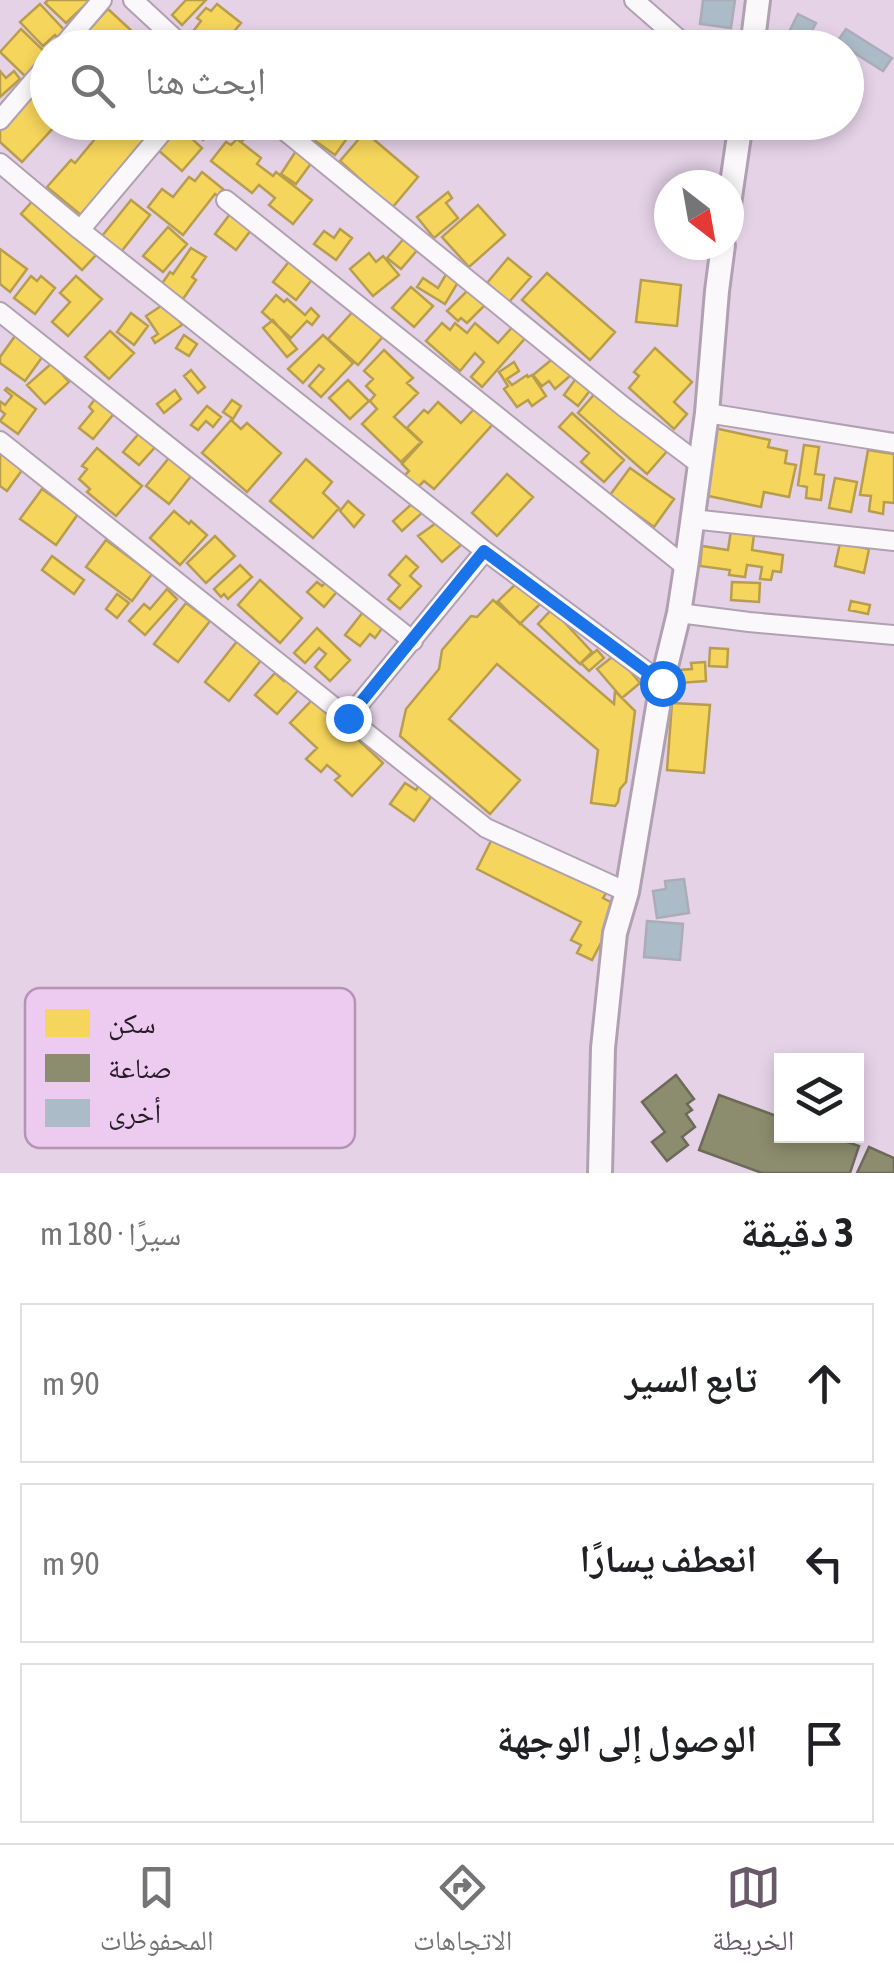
<!DOCTYPE html>
<html lang="ar">
<head>
<meta charset="utf-8">
<style>
  :root { --surface:#fff; --page:#f2f2f2; --text:#202124; --muted:#757577; --line:#e0e0e0; --accent:#695a6a }
  body { margin:0; font-family:"Asap Condensed","Noto Naskh Arabic",sans-serif; background:var(--page); color:var(--text); direction:rtl }
  .controls { position:absolute; right:30px; bottom:30px; display:grid; overflow:hidden; border-radius:0px; box-shadow:0 5px 15px #0003 }
  .controls button { width:90px; height:90px; display:grid; place-items:center; padding:0; border:0; border-bottom:2px solid var(--line); background:var(--surface); color:var(--text); font:50px sans-serif }
  .compass { position:absolute; left:654px; top:170px; width:90px; height:90px; border-radius:50%; background:var(--surface); box-shadow:0 5px 15px #0003; rotate:149deg }
  .stop { position:absolute; width:30px; height:30px; margin:-22px; border:8px solid #1a73e8; border-radius:50%; background:#fff }
  .stop.end { background:#1a73e8; border-color:#fff; box-shadow:0 2px 10px #0008 }
  .list { margin:0; padding:0; list-style:none }
  h2 { display:flex; justify-content:space-between; align-items:center; height:130px; margin:0; padding:0 40px; font-size:42px }
  h2 small { font-size:32px; font-weight:400; color:var(--muted) }
  .list li { display:grid; grid-template-columns:65px 1fr auto; gap:30px; align-items:center; box-sizing:border-box; height:160px; margin:0 20px 20px; padding:0 20px; border:2px solid var(--line); border-radius:0px }
  .list b { display:block; font-size:38px; white-space:nowrap }
  .list em { font-size:32px; font-style:normal; color:var(--muted) }
  .icon { flex:none; width:55px; height:55px; fill:none; stroke:currentColor; stroke-width:2; stroke-linecap:round; stroke-linejoin:round }
  .map { position:relative; flex:none; width:894px; height:1173px; overflow:hidden; direction:ltr }
  .search { position:absolute; background:var(--surface); box-shadow:0 5px 15px #0003; left:30px; right:30px; top:30px; height:110px; display:flex; align-items:center; gap:25px; box-sizing:border-box; padding:0 35px; border-radius:55px; color:var(--muted); font-size:38px }
  .sheet { height:670px; background:var(--surface) }
  nav { display:flex; justify-content:space-around; align-items:center; box-sizing:border-box; height:140px; border-top:2px solid var(--line); background:var(--surface); font-size:28px; color:var(--muted) }
  nav a { display:grid; justify-items:center; gap:5px }
  nav .on { color:var(--accent) }
  .map>svg:first-child { display:block }
</style>
</head>
<body>
<div class="map">
<svg width="894" height="1173" viewBox="0 0 894 1173">
  <rect width="100%" height="100%" fill="#e5d2e7"/>
  <!-- homes -->
  <path fill="#f6d55c" stroke="#b89d4c" stroke-width="2.5" d="M48 0H91L89 9 85 5 66 23 45 3Z
    M186 0H206L182 25 172 15Z
    M40 4 67 33 59 40 55 35 43 46 20 22Z
    M217 4 241 23 220 48H208L191 34 201 21 197 18 206 8 211 11Z
    M108 9 134 33 120 48H72Z
    M21 29 48 55 26 77 0 52Z
    M0 71 6 78 14 71 20 79 0 97Z
    M48 74V122L54 127 22 162 0 142V125Z
    M109 122H158L81 215 47 187 71 160 75 163Z
    M183 122H219L203 140Z
    M248 122H262L241 142 235 135Z
    M289 122H358V123L335 155Z
    M176 124 202 148 182 171 157 149Z
    M365 132 418 177 392 208 340 161Z
    M237 139 261 158 257 164 273 176 276 172 312 200 293 224 269 205 275 198 259 185 252 193 211 161 226 142 231 145Z
    M296 151 312 162 296 184 281 174Z
    M202 172 223 189 218 196 215 194 183 235 148 207 162 189 173 197 189 177 195 181Z
    M448 192 452 198 446 203 458 218 434 238 417 217Z
    M36 197 97 254 82 270 21 214Z
    M131 200 150 215 121 252 102 236Z
    M478 205 505 235 469 267 442 237Z
    M230 214 251 230 236 250 215 234Z
    M168 227 187 244 163 272 143 256Z
    M340 229 352 238 336 260 314 244 324 231 334 238Z
    M407 235 420 247 401 269 387 258Z
    M191 248 206 257 192 277 196 280 183 299 161 285 170 272 173 274Z
    M0 249 27 269 10 292 0 284Z
    M369 253 376 262 383 256 399 275 373 296 350 269Z
    M508 258 531 277 509 302 487 283Z
    M291 259 314 277 296 300 273 282Z
    M448 271 460 279 445 304 417 287 423 278 438 288Z
    M547 273 615 332 590 360 522 300Z
    M31 276 37 281 41 276 55 288 35 314 14 298Z
    M76 276 102 299 68 336 52 322 70 302 60 293Z
    M641 280 681 285 677 326 636 322Z
    M411 287 433 306 414 327 392 308Z
    M469 289 485 305 467 323 461 318 458 321 447 311Z
    M276 295 284 302 287 299 305 315 311 308 319 316 312 325 307 321 291 338 262 312Z
    M167 302 182 325 155 343 152 338 158 334 146 316Z
    M358 306 387 332 358 365 328 339Z
    M131 313 148 326 134 345 117 332Z
    M273 320 297 349 287 357 263 328Z
    M442 323 450 330 455 323 467 333 475 323 498 343 516 323 529 334 482 387 471 377 484 362 475 353 460 371 426 341Z
    M110 331 134 353 109 379 85 357Z
    M184 335 197 344 189 356 176 348Z
    M323 335 353 363 321 397 309 386 324 369 319 365 303 383 288 369Z
    M15 336 43 356 25 381 0 363V357Z
    M655 348 692 382 674 402 687 414 674 429 629 388 639 376 634 372Z
    M384 350 413 378 407 383 418 393 394 417 421 442 401 462 362 424 377 409 370 401 375 395 366 386 373 379 364 371Z
    M556 356 571 375 555 389 549 381 542 386 533 375Z
    M514 362 519 371 507 379 512 385 527 375 528 377 532 375 546 396 532 406 528 400 517 407 504 389 508 386 499 372Z
    M52 363 69 382 45 404 27 385Z
    M191 370 205 387 198 393 184 376Z
    M580 373 595 384 578 406 564 395Z
    M348 380 369 401 350 419 329 398Z
    M7 388 36 409 18 434 0 421 5 414 0 410V404L1 402 5 405 12 396 5 390Z
    M175 390 181 399 164 413 157 404Z
    M598 390 669 449 647 474 578 413Z
    M98 395 117 410 93 439 79 428 93 411 89 407Z
    M232 400 241 406 233 419 223 412Z
    M438 402 461 423 475 408 493 424 434 489 424 481 417 488 404 476 409 471 402 464 422 442 407 428 424 410 428 413Z
    M207 406 221 417 213 427 206 421 198 430 191 425Z
    M572 413 624 460 604 482 581 462 589 453 559 427Z
    M231 420 241 429 247 423 281 453 247 492 202 453Z
    M714 428 770 440 768 447 787 451 785 463 796 465 789 497 764 492 761 507 699 494Z
    M141 431 157 445 139 465 123 452Z
    M804 445 819 447 815 474 824 475 821 500 806 498 807 487 798 485Z
    M97 448 142 486 116 516 87 492 90 489 79 479 87 469 82 466Z
    M0 449 25 466 7 491 0 486Z
    M868 450 894 454V503L884 502 883 514 869 511 871 496 860 495Z
    M173 453 195 471 169 504 146 486Z
    M306 459 332 482 323 493 339 508 313 538 270 501Z
    M630 468 674 499 654 527 610 495Z
    M507 474 533 497 497 536 472 513Z
    M835 478 857 482 851 512 829 508Z
    M42 489 78 514 56 545 20 519Z
    M348 501 364 515 354 527 340 511Z
    M415 501 424 511 402 531 393 521Z
    M174 511 189 524 191 521 207 535 180 565 150 538Z
    M439 521 461 545 442 562 418 536Z
    M732 524 755 527 752 550 783 555 781 572 773 571 771 580 760 579 762 567 747 565 745 577 729 575 730 570 700 566 702 546 728 550Z
    M215 536 235 556 206 583 187 563Z
    M106 540 152 574 132 601 86 567Z
    M840 543 869 549 864 573 835 566Z
    M52 556 84 580 74 594 42 570Z
    M406 556 418 567 410 576 421 586 400 609 388 599 400 585 389 575Z
    M240 565 252 577 228 599 224 594 221 597 214 589Z
    M329 579 340 588 324 607 307 592 317 582 322 586Z
    M260 580 302 618 280 643 238 605Z
    M519 581 541 603 520 624 498 601Z
    M732 582 760 583 759 602 731 600Z
    M167 589 177 599 145 635 129 621 144 604 150 609Z
    M117 594 129 603 117 618 106 609Z
    M493 600 614 704 615 691 635 711 626 782 620 789 618 802 615 806 591 803 598 750 497 664 449 719 520 780 490 814 400 736 406 709 439 669 442 650 471 616 477 617Z
    M851 601 870 605 868 614 849 610Z
    M186 603 210 621 178 662 154 644Z
    M552 609 592 652 580 664 538 624Z
    M363 612 383 627 375 638 370 634 360 646 345 635Z
    M317 628 350 660 330 681 315 667 326 654 319 648 305 663 294 653Z
    M238 640 262 659 229 701 205 682Z
    M710 648 728 649 727 667 709 666Z
    M597 650 604 658 589 671 581 663Z
    M616 654 640 683 622 698 597 669Z
    M705 662 706 681 679 683 678 670 692 669 691 663Z
    M275 673 284 681 290 675 302 686 277 714 255 695Z
    M314 698 383 763 352 796 335 780 340 776 327 765 321 772 306 759 317 748 290 723Z
    M672 703 710 705 704 773 667 770Z
    M405 783 416 790 419 785 433 794 414 821 390 804Z
    M494 835 607 892 603 898 620 907 592 960 577 953 581 945 571 940 581 922 477 869Z"/>
  <!-- industry -->
  <path fill="#8c8c6e" stroke="#6d6a59" stroke-width="2.5" d="M676 1075 694 1099 687 1104 692 1110 686 1114 695 1127 682 1137 688 1145 667 1161 652 1142 665 1132 642 1102Z
    M719 1095 782 1118V1136H830L859 1146 850 1173H762L699 1150Z
    M869 1147 894 1158V1173H857Z"/>
  <!-- building -->
  <path fill="#abbbc7" stroke="#aaadb8" stroke-width="2.5" d="M703 0H735L731 28 700 24Z
    M798 14 816 23 807 40 789 32Z
    M846 29 892 58 883 71 837 42Z
    M684 879 689 913 657 918 653 891 666 889 665 881Z
    M647 921 683 924 680 960 644 957Z"/>
  <g fill="none" stroke-linecap="round" stroke-linejoin="round">
    <defs>
      <path id="minor" d="M133 0 185 48
        M634 0 689 48
        M61 48 102 0
        M0 120 48 64
        M274 122 624 407 698 463
        M0 163 80 230 485 551 662 683
        M226 200 686 567
        M80 230 171 122
        M0 312 413 641
        M707 413 894 443
        M0 441 486 828 627 892
        M692 519 894 541
        M679 613 749 622 894 635
        M348 718 485 551"/>
      <path id="tertiary" d="M752 48 758 0
        M729 204 741 122
        M600 1173 603 1048 615 933 627 892 662 683 679 613 686 567 707 413 717 291 723 245"/>
    </defs>
    <!-- minor casing -->
    <use href="#minor" stroke="#b0a1b1" stroke-width="22"/>
    <!-- tertiary casing -->
    <use href="#tertiary" stroke="#b0a1b1" stroke-width="28"/>
    <!-- minor -->
    <use href="#minor" stroke="#fbf8fb" stroke-width="18"/>
    <!-- tertiary -->
    <use href="#tertiary" stroke="#fbf8fb" stroke-width="22"/>
  </g>
  <g fill="none" stroke-linecap="round" stroke-linejoin="round">
    <!-- route -->
    <path stroke="#1a73e8" stroke-width="12" d="M348 718 484 551 662 683"/>
  </g>
  <!-- legend -->
  <rect x="25" y="988" width="330" height="160" rx="15" fill="#edcaef" stroke="#b195b3" stroke-width="2.5"/>
  <rect x="45" y="1009" width="45" height="28" fill="#f6d55c"/>
  <rect x="45" y="1054" width="45" height="28" fill="#8c8c6e"/>
  <rect x="45" y="1099" width="45" height="28" fill="#abbbc7"/>
  <g font-size="28" fill="#261a27">
    <text x="108" y="1033">سكن</text>
    <text x="108" y="1078">صناعة</text>
    <text x="108" y="1123">أخرى</text>
  </g>
</svg>
<div class="controls">
<button><svg class="icon" aria-label="layers" viewBox="0 0 24 24"><path d="M12 4l9 5-9 5-9-5zM3 14l9 5 9-5"/></svg></button>
</div>
<svg class="compass" viewBox="-18 -18 36 36"><path d="M0-13l5 13h-10z" fill="#e53935"/><path d="M0 13l5-13h-10z" fill="#757577"/></svg>
<div class="stop" style="left:662px;top:683px"></div>
<div class="stop end" style="left:348px;top:718px"></div>
<div class="search"><svg class="icon" aria-label="search" viewBox="0 0 24 24"><circle cx="10" cy="10" r="6"/><path d="M15 15l6 6"/></svg>ابحث هنا</div>
</div>
<section class="sheet">
<h2>3 دقيقة<small>سيرًا · 180 m</small></h2>
<ul class="list">
<li><svg class="icon" aria-label="ahead" viewBox="0 0 24 24"><path d="M12 20V5M6 11l6-6 6 6"/></svg><div><b>تابع السير</b></div><em>90 m</em></li>
<li><svg class="icon" aria-label="left" viewBox="0 0 24 24"><path d="M17 20v-9H6M10 6l-5 5 5 5"/></svg><div><b>انعطف يسارًا</b></div><em>90 m</em></li>
<li><svg class="icon" aria-label="arrive" viewBox="0 0 24 24"><path d="M6 21V4h12l-3 4 3 4H6"/></svg><div><b>الوصول إلى الوجهة</b></div></li>
</ul>
</section>
<nav>
<a class="on"><svg class="icon" aria-label="map" viewBox="0 0 24 24"><path d="M3 6l6-2 6 2 6-2v14l-6 2-6-2-6 2zM9 4v14M15 6v14"/></svg>الخريطة</a>
<a><svg class="icon" aria-label="directions" viewBox="0 0 24 24"><path d="M12 3l9 9-9 9-9-9zM9 14v-3h6M13 9l2 2-2 2"/></svg>الاتجاهات</a>
<a><svg class="icon" aria-label="saved" viewBox="0 0 24 24"><path d="M7 4h10v16l-5-4-5 4z"/></svg>المحفوظات</a>
</nav>
</body>
</html>
